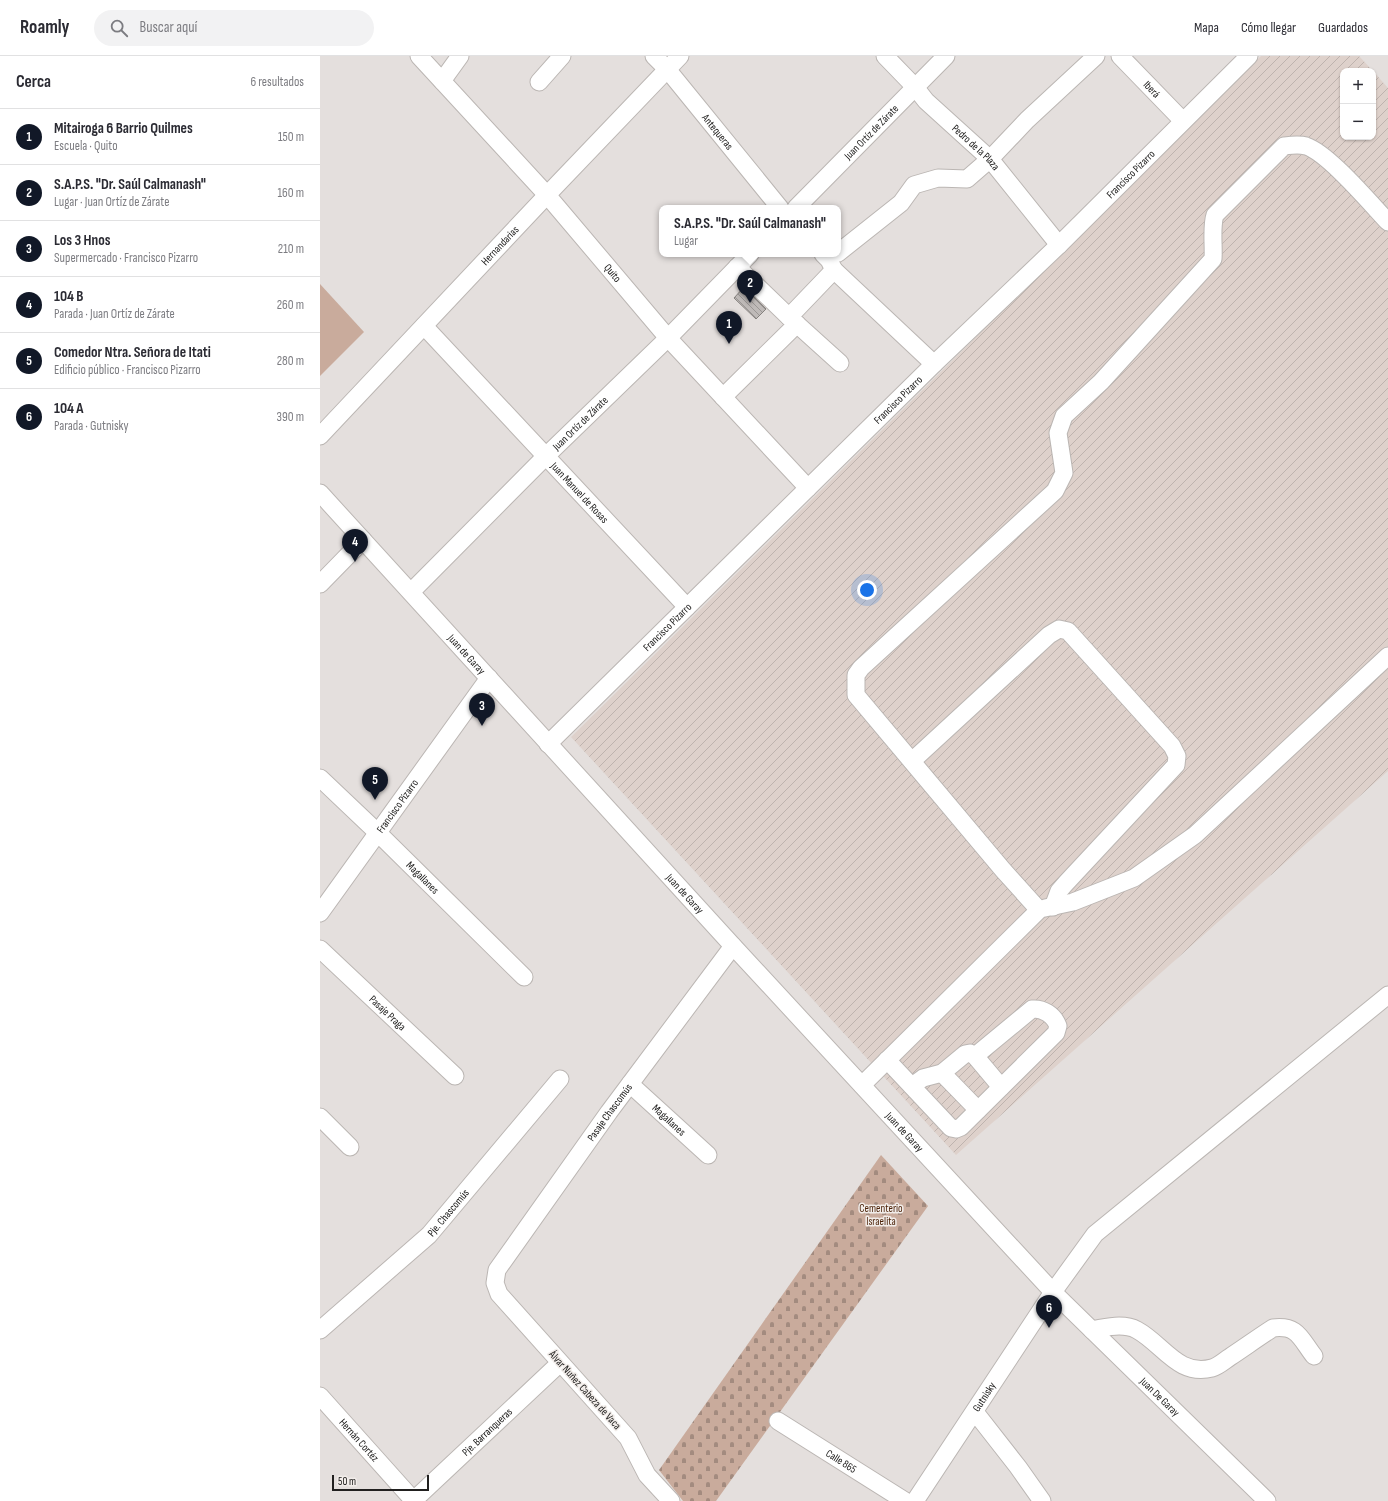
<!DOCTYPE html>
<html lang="es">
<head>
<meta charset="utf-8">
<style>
  :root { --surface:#fff; --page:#f2f2f3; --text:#2b2b33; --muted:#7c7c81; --line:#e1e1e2; --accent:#111827 }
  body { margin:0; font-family:"Sofia Sans Condensed",sans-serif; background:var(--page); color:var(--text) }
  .controls { position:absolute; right:12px; top:12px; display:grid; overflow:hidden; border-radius:8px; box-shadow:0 1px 3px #0004 }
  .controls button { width:36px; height:36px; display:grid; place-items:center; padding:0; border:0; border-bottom:1px solid var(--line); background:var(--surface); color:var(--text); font:20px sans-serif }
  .scale { position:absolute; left:12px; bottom:10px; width:97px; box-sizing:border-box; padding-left:4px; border:2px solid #21201f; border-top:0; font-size:11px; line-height:14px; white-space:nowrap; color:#21201f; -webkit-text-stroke:3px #f2edea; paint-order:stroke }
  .you { position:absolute; left:547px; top:534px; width:14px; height:14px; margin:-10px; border:3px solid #fff; border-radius:50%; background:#1a73e8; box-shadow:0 0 0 6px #1a73e833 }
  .badge { display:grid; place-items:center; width:26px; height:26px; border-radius:50%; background:var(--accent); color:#fff; font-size:13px; font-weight:700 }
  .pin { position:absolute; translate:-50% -33px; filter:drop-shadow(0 1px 2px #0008) }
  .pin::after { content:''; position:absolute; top:21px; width:14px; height:12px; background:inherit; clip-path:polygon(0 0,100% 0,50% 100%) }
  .popup { position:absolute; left:339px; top:149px; width:182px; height:52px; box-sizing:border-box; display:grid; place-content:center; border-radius:8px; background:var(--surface); filter:drop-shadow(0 1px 3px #0005); font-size:13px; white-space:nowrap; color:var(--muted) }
  .popup b { font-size:15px; color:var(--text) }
  .popup::after { content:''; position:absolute; left:50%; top:100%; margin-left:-8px; border:8px solid transparent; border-top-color:var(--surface) }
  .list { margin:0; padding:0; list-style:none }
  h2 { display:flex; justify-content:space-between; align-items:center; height:52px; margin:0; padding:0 16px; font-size:17px }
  h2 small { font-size:13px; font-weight:400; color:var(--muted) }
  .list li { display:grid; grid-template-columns:26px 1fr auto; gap:12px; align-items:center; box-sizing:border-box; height:56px; padding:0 16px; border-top:1px solid var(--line) }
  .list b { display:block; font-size:15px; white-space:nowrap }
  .list p { margin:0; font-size:13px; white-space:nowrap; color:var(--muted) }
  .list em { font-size:13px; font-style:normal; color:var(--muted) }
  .icon { flex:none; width:22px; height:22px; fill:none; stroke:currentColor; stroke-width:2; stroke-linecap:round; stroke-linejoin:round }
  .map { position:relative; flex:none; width:1068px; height:1445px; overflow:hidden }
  header { display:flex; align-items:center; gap:24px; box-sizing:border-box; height:56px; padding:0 20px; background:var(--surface); border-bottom:1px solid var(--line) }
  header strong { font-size:19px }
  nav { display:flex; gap:22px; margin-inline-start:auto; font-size:14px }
  .search { width:280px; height:36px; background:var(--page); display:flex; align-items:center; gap:10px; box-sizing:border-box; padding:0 14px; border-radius:22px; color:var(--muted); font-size:15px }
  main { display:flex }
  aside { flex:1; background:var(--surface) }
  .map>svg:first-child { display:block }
</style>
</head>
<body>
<header>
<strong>Roamly</strong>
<div class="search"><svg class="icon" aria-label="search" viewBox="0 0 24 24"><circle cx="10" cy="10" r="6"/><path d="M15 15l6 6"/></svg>Buscar aquí</div>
<nav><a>Mapa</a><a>Cómo llegar</a><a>Guardados</a></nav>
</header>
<main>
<aside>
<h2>Cerca<small>6 resultados</small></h2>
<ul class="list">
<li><span class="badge">1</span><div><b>Mitairoga 6 Barrio Quilmes</b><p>Escuela · Quito</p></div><em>150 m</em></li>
<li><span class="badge">2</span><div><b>S.A.P.S. &quot;Dr. Saúl Calmanash&quot;</b><p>Lugar · Juan Ortíz de Zárate</p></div><em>160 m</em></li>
<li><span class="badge">3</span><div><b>Los 3 Hnos</b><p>Supermercado · Francisco Pizarro</p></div><em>210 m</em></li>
<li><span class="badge">4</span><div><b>104 B</b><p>Parada · Juan Ortíz de Zárate</p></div><em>260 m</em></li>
<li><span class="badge">5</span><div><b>Comedor Ntra. Señora de Itati</b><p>Edificio público · Francisco Pizarro</p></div><em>280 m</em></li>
<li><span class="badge">6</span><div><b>104 A</b><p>Parada · Gutnisky</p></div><em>390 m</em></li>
</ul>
</aside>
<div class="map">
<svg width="1068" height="1445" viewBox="0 0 1068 1445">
  <defs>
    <pattern id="industrial-furrows" width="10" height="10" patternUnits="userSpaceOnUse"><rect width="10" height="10" fill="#ded1cb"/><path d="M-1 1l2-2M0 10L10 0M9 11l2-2" fill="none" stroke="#beb3ae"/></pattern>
    <pattern id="cemetery-stones" width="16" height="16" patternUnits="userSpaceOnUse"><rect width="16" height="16" fill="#c9ab9c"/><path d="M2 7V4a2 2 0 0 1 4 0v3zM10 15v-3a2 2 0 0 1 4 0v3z" fill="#a38b7f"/></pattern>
    <pattern id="building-back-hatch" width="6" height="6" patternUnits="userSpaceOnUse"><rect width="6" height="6" fill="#bfbab8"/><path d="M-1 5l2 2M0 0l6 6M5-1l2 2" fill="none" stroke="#9b9795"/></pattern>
  </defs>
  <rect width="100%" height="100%" fill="#e4dfdd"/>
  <!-- industrial -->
  <path fill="url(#industrial-furrows)" d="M941 0H1039L1053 15H1023V81H1053V15L1068 32V715L636 1099 251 681Z"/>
  <!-- grass -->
  <path fill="#c9ab9c" d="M0 228 44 276 0 320Z"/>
  <!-- cemetery -->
  <path fill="url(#cemetery-stones)" d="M561 1099 608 1150 396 1445H363L339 1414Z"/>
  <!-- building -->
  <path fill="url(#building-back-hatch)" stroke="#85817e" d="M424 231 446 253 436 263 414 242Z"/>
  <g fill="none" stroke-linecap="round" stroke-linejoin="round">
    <defs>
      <g id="minor">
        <path id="s1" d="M99 0 227 139 348 282 488 432"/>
        <path id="s2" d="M334 0 347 13 460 152"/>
        <path id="s3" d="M565 0 595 31 606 45 670 103 739 189"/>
        <path id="s4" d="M800 0 863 65"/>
        <path d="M122 25 140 0"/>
        <path d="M219 26 242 0"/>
        <path id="s5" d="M476 152 626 0"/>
        <path d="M518 197 581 147 594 129 618 122 647 123 670 103 707 64 776 0"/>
        <path d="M503 198 509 204 514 214 614 308"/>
        <path d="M417 211 469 261 520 307"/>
        <path d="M469 261 514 214"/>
        <path id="s6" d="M104 270 367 551"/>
        <path d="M403 341 477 268"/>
        <path id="s7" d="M0 380 227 139 360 0"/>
        <path id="s8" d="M0 437 413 890 733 1236 947 1445"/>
        <path d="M0 528 43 484"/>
        <path id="s9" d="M91 536 226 400 348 282 430 198"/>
        <path id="s10" d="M228 688 614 308 739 189 929 0"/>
        <path d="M592 705 729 579 739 573 748 575 852 690 857 700 856 709 746 827 739 835 733 851"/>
        <path id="s11" d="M0 722 58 777 204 921"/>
        <path d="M725 852 753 846 814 822 875 779 1068 600"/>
        <path id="s12" d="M0 857 169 622"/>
        <path id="s13" d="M0 893 135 1020"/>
        <path d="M567 1004 631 1072 636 1073 641 1071 736 977 738 970C734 959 723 952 712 953L655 1000"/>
        <path d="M622 1017 658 1054"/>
        <path id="s14" d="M310 1028 388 1099"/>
        <path d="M542 1029 719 854 683 814 536 639V619L541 612 735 435 744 417 738 377 744 360 781 326 893 203C894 189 891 171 895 159L964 90C972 89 979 88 986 90 1008 97 1051 148 1068 166"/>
        <path d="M592 1030 603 1022 622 1017 645 998 650 997 655 1000 681 1031"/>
        <path d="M0 1061 30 1091"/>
        <path id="s15" d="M0 1274 109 1179 240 1023"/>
        <path d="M772 1274C786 1271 804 1267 817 1274 843 1288 858 1321 892 1312 899 1310 905 1304 910 1301 925 1291 939 1281 953 1272 978 1269 980 1282 994 1300"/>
        <path id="s16" d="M0 1340 94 1445"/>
        <path d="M655 1356 698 1411 722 1445"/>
        <path id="s17" d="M458 1365 585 1445"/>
        <path id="s18" d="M94 1444 240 1307"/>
        <path id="s19" d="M351 1445 327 1419 308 1382 179 1238 175 1227 177 1214 289 1056 413 890"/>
        <path id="s20" d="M595 1445 733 1236 775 1178 1068 939"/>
      </g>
    </defs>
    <!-- minor casing -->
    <use href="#minor" stroke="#bbb6b3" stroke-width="19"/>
    <!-- minor -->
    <use href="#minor" stroke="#fff" stroke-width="17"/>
  </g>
  <g text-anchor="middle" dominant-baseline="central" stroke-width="3" stroke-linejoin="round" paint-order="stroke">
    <!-- street labels -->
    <g font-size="11" fill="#21201f" stroke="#f2edea">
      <text stroke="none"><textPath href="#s4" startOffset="46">Iberá</textPath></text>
      <text stroke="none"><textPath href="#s2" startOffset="99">Antequeras</textPath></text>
      <text stroke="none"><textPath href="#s5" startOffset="107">Juan Ortíz de Zárate</textPath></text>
      <text stroke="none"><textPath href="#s3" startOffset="129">Pedro de la Plaza</textPath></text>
      <text stroke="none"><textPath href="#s10" startOffset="815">Francisco Pizarro</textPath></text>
      <text stroke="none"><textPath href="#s7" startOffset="262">Hernandarias</textPath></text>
      <text stroke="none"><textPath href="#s1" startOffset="291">Quito</textPath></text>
      <text stroke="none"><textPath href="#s10" startOffset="491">Francisco Pizarro</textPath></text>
      <text stroke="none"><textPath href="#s9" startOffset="239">Juan Ortíz de Zárate</textPath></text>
      <text stroke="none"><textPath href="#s6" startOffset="228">Juan Manuel de Rosas</textPath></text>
      <text stroke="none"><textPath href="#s10" startOffset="167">Francisco Pizarro</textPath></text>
      <text stroke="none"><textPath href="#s8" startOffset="218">Juan de Garay</textPath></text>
      <text stroke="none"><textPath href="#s12" startOffset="132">Francisco Pizarro</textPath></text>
      <text stroke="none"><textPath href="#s11" startOffset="143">Magallanes</textPath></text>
      <text stroke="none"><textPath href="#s8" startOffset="542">Juan de Garay</textPath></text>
      <text stroke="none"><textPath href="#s13" startOffset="93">Pasaje Praga</textPath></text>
      <text stroke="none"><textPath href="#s19" startOffset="489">Pasaje Chascomús</textPath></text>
      <text stroke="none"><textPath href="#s14" startOffset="53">Magallanes</textPath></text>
      <text stroke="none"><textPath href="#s8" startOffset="866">Juan de Garay</textPath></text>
      <text stroke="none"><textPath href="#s15" startOffset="174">Pje. Chascomús</textPath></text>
      <text transform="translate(265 1334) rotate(48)">Álvar Nuñez Cabeza de Vaca</text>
      <text stroke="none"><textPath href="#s8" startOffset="1234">Juan De Garay</textPath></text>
      <text stroke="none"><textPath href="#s20" startOffset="125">Gutnisky</textPath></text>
      <text stroke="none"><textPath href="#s18" startOffset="100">Pje. Barranqueras</textPath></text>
      <text stroke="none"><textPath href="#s16" startOffset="59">Hernán Cortéz</textPath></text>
      <text stroke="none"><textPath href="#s17" startOffset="75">Calle 865</textPath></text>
    </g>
    <!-- park labels -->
    <g font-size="11" fill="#491f05" stroke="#f2edea">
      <text x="561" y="1152">Cementerio<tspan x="561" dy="13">Israelita</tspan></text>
    </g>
  </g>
</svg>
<div class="controls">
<button>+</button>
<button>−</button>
</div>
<div class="scale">50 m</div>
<div class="you"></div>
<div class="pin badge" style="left:409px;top:288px">1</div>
<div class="pin badge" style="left:430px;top:247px">2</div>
<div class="popup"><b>S.A.P.S. &quot;Dr. Saúl Calmanash&quot;</b>Lugar</div>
<div class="pin badge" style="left:162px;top:670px">3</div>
<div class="pin badge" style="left:35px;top:506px">4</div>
<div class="pin badge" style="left:55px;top:744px">5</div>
<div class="pin badge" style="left:729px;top:1272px">6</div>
</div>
</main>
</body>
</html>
